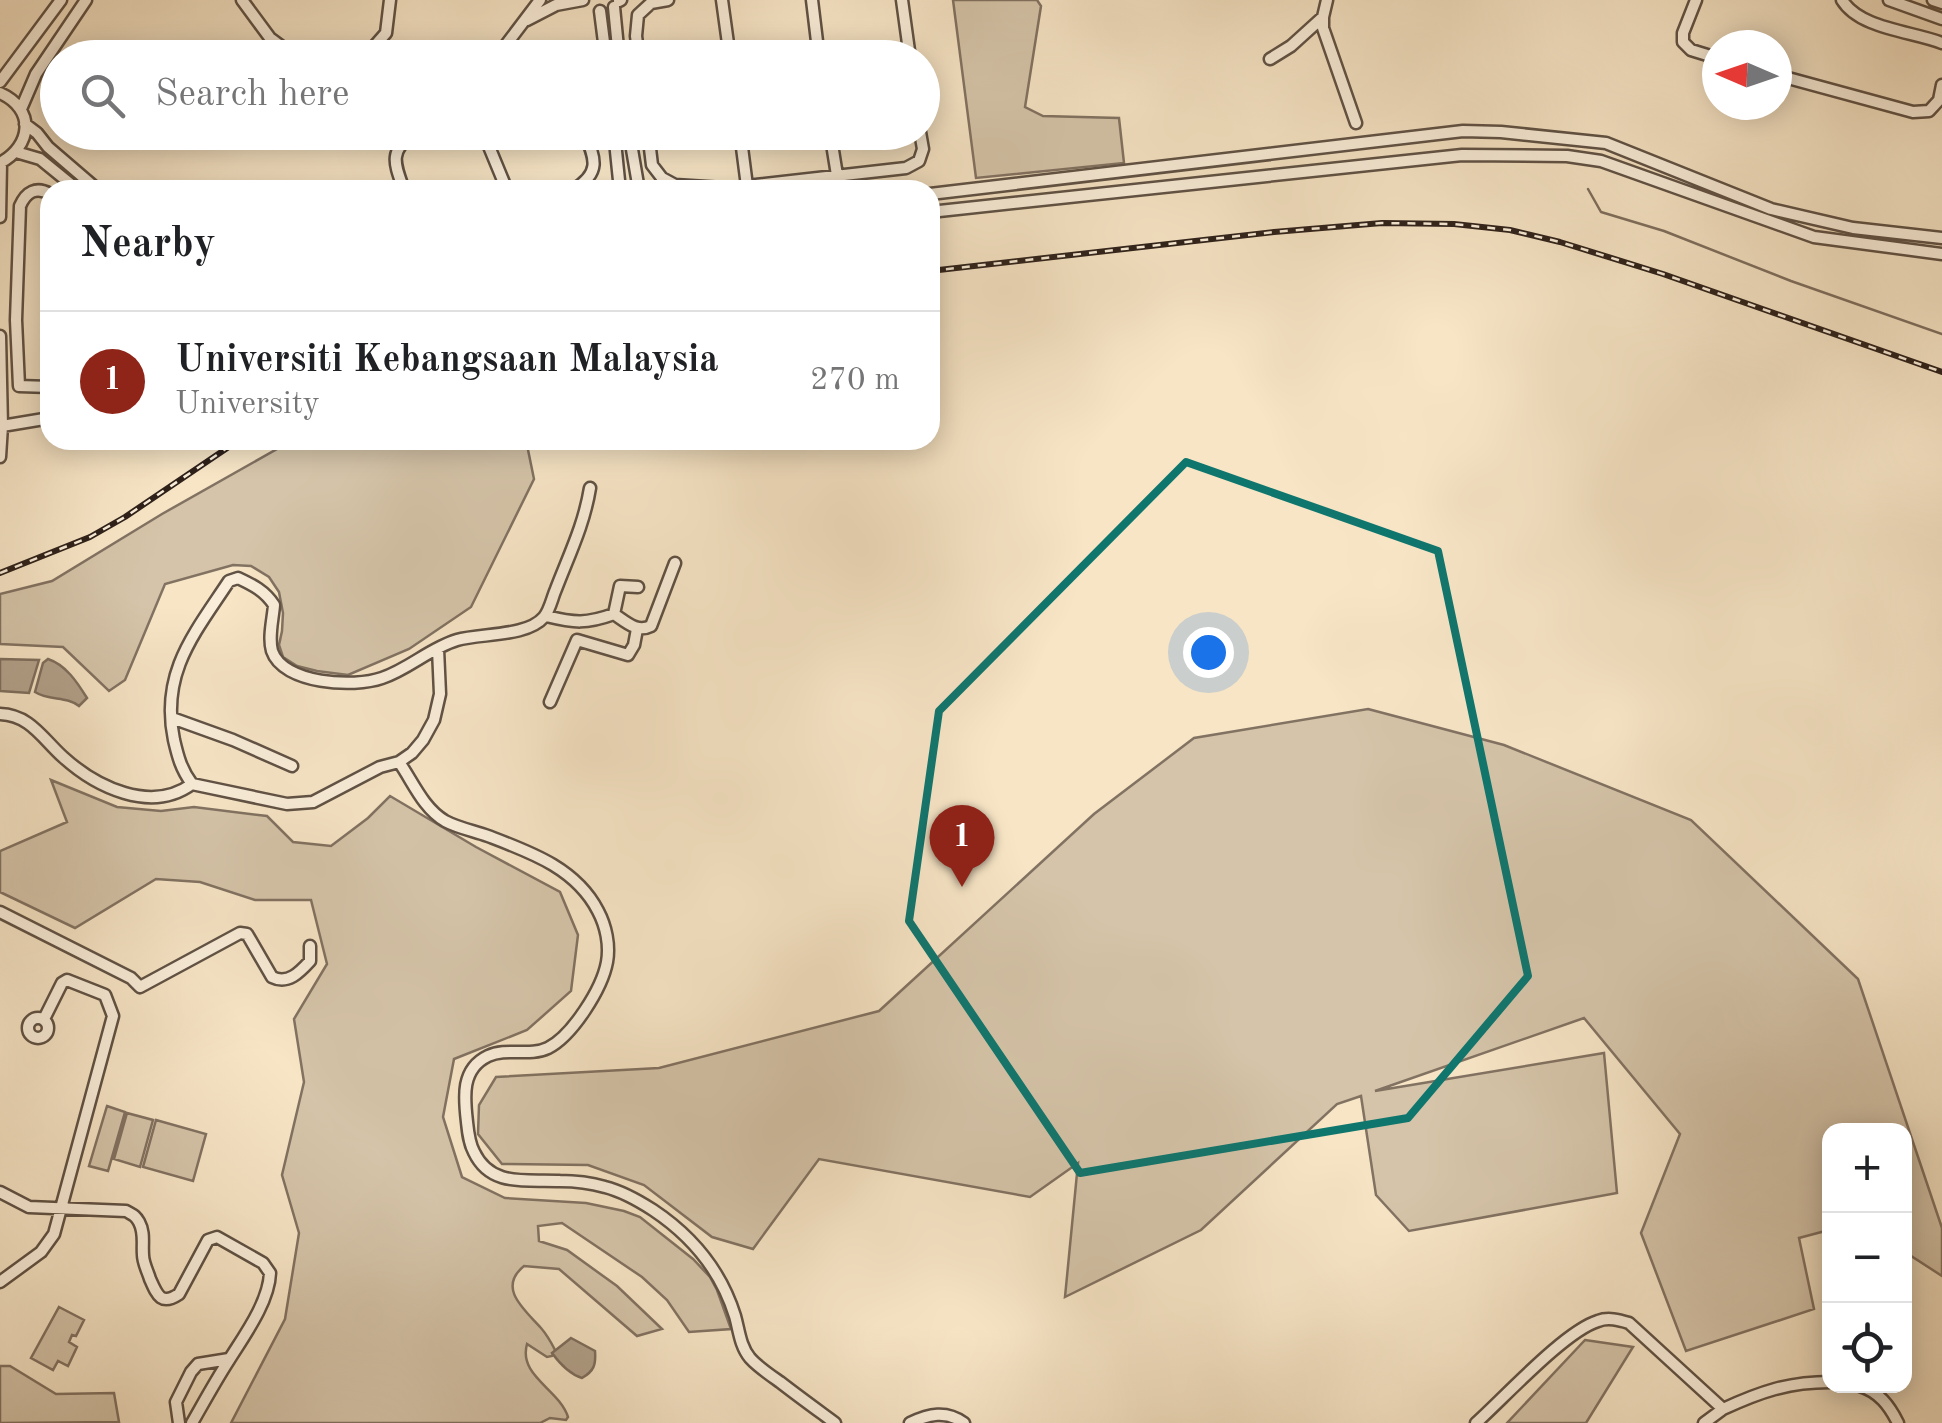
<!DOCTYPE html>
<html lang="en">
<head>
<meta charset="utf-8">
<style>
  :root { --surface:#fff; --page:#f6f6f6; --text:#202124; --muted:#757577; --line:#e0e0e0; --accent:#8f2418 }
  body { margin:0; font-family:"Old Standard TT",serif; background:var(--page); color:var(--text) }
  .controls { position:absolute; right:30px; bottom:30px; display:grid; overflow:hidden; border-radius:20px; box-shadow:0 5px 25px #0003 }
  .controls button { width:90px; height:90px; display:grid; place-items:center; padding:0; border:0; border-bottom:2px solid var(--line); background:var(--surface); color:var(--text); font:50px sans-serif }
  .compass { position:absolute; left:1702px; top:30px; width:90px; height:90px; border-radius:50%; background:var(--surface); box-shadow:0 5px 25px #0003; rotate:272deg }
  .you { position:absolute; left:1208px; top:652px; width:35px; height:35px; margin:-25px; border:8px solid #fff; border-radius:50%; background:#1a73e8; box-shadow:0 0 0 15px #1a73e833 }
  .badge { display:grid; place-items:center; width:65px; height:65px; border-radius:50%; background:var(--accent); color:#fff; font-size:32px; font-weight:700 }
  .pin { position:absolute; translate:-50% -82px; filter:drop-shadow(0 2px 5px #0008) }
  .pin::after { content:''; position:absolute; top:52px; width:35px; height:30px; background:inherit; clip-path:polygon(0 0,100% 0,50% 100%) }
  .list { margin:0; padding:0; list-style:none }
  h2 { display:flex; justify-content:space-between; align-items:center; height:130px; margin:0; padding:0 40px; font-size:42px }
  h2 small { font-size:32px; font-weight:400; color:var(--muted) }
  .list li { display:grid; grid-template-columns:65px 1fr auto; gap:30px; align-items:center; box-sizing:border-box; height:140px; padding:0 40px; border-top:2px solid var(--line) }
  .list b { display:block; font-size:38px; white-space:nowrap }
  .list p { margin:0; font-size:32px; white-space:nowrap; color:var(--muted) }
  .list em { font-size:32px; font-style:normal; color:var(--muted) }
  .icon { flex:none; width:55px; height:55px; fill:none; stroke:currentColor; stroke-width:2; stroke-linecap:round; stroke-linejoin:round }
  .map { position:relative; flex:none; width:1942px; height:1423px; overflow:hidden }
  .search { position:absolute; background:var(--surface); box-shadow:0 5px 25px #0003; left:40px; top:40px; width:900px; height:110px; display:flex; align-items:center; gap:25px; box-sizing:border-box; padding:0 35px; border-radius:55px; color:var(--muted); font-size:38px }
  .panel { position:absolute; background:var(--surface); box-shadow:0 5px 25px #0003; left:40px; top:180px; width:900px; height:270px; border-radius:30px }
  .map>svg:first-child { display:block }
</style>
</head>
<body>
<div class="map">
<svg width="1942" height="1423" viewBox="0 0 1942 1423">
  <rect width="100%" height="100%" fill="#f7e5c6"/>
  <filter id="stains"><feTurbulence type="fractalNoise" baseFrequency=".002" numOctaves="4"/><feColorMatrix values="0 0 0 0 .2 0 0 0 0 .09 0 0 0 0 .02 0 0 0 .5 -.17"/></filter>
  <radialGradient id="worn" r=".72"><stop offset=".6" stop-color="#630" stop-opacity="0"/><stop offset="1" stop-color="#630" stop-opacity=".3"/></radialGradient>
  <!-- green -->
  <path fill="#d5c4a9" stroke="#827262" stroke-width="2.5" d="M953 0H1037L1041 6 1025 107 1043 116 1119 118 1124 163 976 178Z
    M293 440H526L534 479 471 607 409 649 348 675 317 671 297 666 283 657 279 645 282 631 283 613 279 592 269 577 251 566 233 565 165 584 125 680 109 691 63 647 0 644V594L52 581 162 514Z
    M1368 709 1504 745 1691 820 1858 979 1942 1228V1276L1905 1252 1904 1130H1830L1829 1230 1799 1238 1814 1309 1686 1351 1641 1233 1680 1134 1584 1018 1375 1091 1604 1053 1617 1193 1409 1231 1376 1195 1361 1096 1337 1104 1201 1230 1065 1297 1078 1163 1030 1197 819 1159 753 1249 712 1237 644 1185 588 1165 502 1164 478 1134 479 1105 496 1077 659 1068 879 1011 1094 814 1194 738Z
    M51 780 117 807 161 811 194 807 267 816 293 842 331 846 368 818 390 796 476 847 560 892 578 935 571 991 527 1030 454 1059 443 1117 462 1177 505 1198 586 1203 624 1211 640 1217 693 1259 710 1277 717 1290 731 1329 689 1332 667 1300 642 1277 562 1223 538 1226 539 1241 567 1250 617 1286 662 1329 637 1336 559 1269 524 1266C497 1288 524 1309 541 1328 547 1335 551 1342 555 1350L552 1356 547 1357 527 1344C518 1376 559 1389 568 1417L566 1420 550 1418 540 1423H231L285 1319 299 1233 282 1175 304 1082 294 1019 327 964 311 900H255L200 882 156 879 75 928 0 892V851L67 822Z
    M107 1106 125 1112 108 1171 89 1166Z
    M127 1113 153 1120 140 1167 114 1159Z
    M156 1120 206 1134 193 1181 143 1167Z
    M59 1307 84 1320 76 1336 72 1335 69 1342 77 1347 68 1366 58 1361 53 1370 31 1358Z
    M1585 1340 1633 1347 1586 1423H1507Z
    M0 1366H10L56 1394 114 1393 119 1422 0 1423Z"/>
  <!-- water -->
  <path fill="#b3a28c" stroke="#7e6e5e" stroke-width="2.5" d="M0 659 39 660 29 693 0 691Z
    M48 659C66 665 77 682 87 698L79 706C67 696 49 701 35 692L43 663Z
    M571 1338 595 1351C596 1365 594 1371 582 1378 569 1374 560 1364 552 1353Z"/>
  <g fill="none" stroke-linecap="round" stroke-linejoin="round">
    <!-- stream -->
    <path stroke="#7e6e5e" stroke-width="2.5" d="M1588 189 1601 212 1664 231 1791 281 1942 334"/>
    <defs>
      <path id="minor" d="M242 0 270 38 297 58
        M722 0 730 58
        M812 0 819 58
        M902 0 910 58
        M1327 0 1323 17V28L1356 123
        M1696 0 1683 33V42L1691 50 1717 58
        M1842 0C1860 29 1911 31 1942 43
        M1889 0 1942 19
        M1933 0 1942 3
        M619 1 621 0
        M614 7 619 58
        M600 11 606 58
        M527 20 556 5 583 0
        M364 58 386 33 390 0
        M496 58 540 0
        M579 58 582 54
        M639 58 636 36 638 15 651 3 668 0
        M1270 59 1291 46 1323 17
        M1777 75 1913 112 1929 111 1939 100 1942 85
        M0 82 61 0
        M0 93C36 109 32 146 0 163
        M21 109 36 74 86 0
        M25 124 37 133 48 147 98 190
        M483 132 507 190
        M614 132 620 190
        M629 132 639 190
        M648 132 652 165 662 178 675 185 723 188 747 186 906 168 919 161 923 149 920 132
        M740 132 747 186
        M830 132 837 175
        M16 152 40 159 78 190
        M404 190C394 162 389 153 413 132
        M573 190C601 173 596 160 584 132
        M50 194C36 186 26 192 20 206L16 320 19 386 50 387
        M930 194 1463 131 1501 132 1606 143 1771 209 1853 228 1942 238
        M930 212 1462 155 1567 156 1601 161 1814 237 1942 254
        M0 217 1 163
        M0 336 2 426 50 418
        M0 457 2 426
        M614 614 620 586 638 587
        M546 616C575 623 586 624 614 614 626 622 637 633 651 626L675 563
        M550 702 577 640 628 655 634 645 637 629
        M0 714C30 715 42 738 63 757 96 787 151 814 192 784L287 804 313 802 380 767 399 762 412 753 423 740 434 720 440 694 438 649
        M172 718 233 740 292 766
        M399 762C413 782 423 808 445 821 458 828 474 831 488 836 530 852 576 868 598 911 606 926 610 945 607 962 602 989 572 1036 548 1048 529 1057 507 1047 488 1056 461 1069 464 1097 467 1122 468 1132 469 1143 474 1152 491 1188 527 1179 560 1181 575 1181 591 1183 605 1187 621 1191 639 1201 653 1210 692 1236 721 1271 735 1316 739 1330 740 1346 750 1358 758 1367 770 1375 780 1382 798 1396 816 1409 835 1423
        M192 784C181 769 178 757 174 740 160 673 194 634 229 581L238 578C253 585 265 591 274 605 273 619 268 637 272 651 283 684 354 688 382 678 409 669 430 648 457 640 481 633 527 637 544 617 550 610 552 598 556 589 569 555 584 525 590 488
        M0 912 131 978 140 987 240 933 247 934 272 977C288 985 300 972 310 961V946
        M28 1028a10 10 0 1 1 20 0a10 10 0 1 1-20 0Z
        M0 1192 29 1207 126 1211C133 1215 135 1215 139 1222 145 1233 142 1243 143 1255 143 1263 148 1272 150 1279 157 1295 161 1306 179 1294L208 1240 217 1237 263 1263 270 1273C269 1302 244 1336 229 1360 216 1380 204 1402 192 1423
        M0 1282 41 1252 54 1234 113 1016 105 995 67 980 62 983 44 1019
        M1860 1386C1879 1392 1889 1405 1898 1423
        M179 1423 176 1402 191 1372 198 1364 229 1359
        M910 1423C929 1414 946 1410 964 1423
        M1476 1423C1504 1398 1565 1331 1598 1321 1608 1317 1619 1320 1629 1323L1723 1409C1760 1392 1788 1382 1830 1382
        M1704 1423 1723 1409"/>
    </defs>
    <!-- minor casing -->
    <use href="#minor" stroke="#605245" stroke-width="15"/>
    <!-- minor -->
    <use href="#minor" stroke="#faeeda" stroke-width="10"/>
    <defs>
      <path id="rail" d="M930 271 1274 232 1382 223 1454 224 1510 230 1560 242 1663 274 1942 372
        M0 573 90 537 125 517 239 440"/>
    </defs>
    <!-- rail casing -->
    <use href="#rail" stroke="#2e211a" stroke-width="6"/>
    <!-- rail -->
    <use href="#rail" stroke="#faeeda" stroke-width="2.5" stroke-dasharray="8" stroke-linecap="butt"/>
  </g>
  <!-- marked area -->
  <path fill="none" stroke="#0f766e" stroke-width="8" stroke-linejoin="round" d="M1186 462 1438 551 1528 976 1408 1118 1080 1173 909 921 939 711Z"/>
  <rect width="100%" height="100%" filter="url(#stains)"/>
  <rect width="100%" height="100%" fill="url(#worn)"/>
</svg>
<div class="controls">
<button>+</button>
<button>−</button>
<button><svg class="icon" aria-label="locate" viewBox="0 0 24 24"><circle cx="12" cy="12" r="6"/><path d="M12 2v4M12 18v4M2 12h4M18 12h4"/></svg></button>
</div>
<svg class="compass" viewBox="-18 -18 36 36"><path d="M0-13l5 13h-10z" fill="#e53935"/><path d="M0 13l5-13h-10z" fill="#757577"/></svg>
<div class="you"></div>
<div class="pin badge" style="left:962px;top:887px">1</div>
<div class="search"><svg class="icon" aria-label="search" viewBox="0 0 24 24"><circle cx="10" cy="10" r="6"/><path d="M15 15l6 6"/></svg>Search here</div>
<section class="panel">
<h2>Nearby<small></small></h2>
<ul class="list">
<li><span class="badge">1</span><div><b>Universiti Kebangsaan Malaysia</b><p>University</p></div><em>270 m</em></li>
</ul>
</section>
</div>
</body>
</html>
